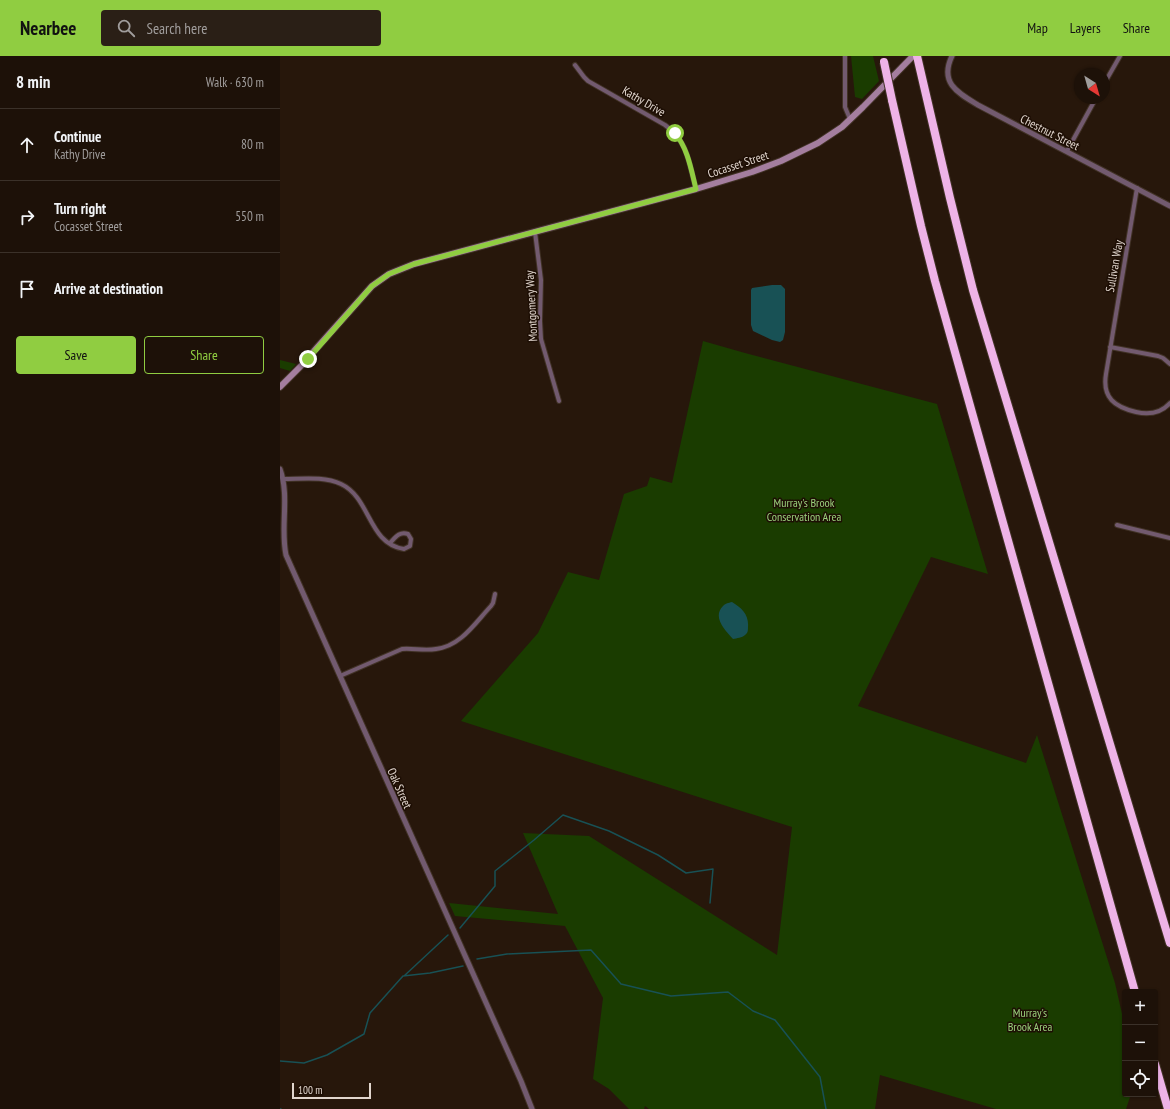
<!DOCTYPE html>
<html lang="en">
<head>
<meta charset="utf-8">
<style>
  :root { --surface:#1d1108; --page:#2a1f16; --text:#f1f3f6; --muted:#a09d9c; --line:#3b3129; --accent:#90cd41 }
  body { margin:0; font-family:"PT Sans Narrow",sans-serif; background:var(--page); color:var(--text) }
  .controls { position:absolute; right:12px; bottom:12px; display:grid; overflow:hidden; border-radius:4px; box-shadow:0 1px 3px #0004 }
  .controls button { width:36px; height:36px; display:grid; place-items:center; padding:0; border:0; border-bottom:1px solid var(--line); background:var(--surface); color:var(--text); font:20px sans-serif }
  .compass { position:absolute; left:794px; top:12px; width:36px; height:36px; border-radius:50%; background:var(--surface); box-shadow:0 1px 3px #0004; rotate:143deg }
  .scale { position:absolute; left:12px; bottom:10px; width:79px; box-sizing:border-box; padding-left:4px; border:2px solid #e1d6ce; border-top:0; font-size:11px; line-height:14px; white-space:nowrap; color:#e1d6ce; -webkit-text-stroke:3px #1d0e04; paint-order:stroke }
  .stop { position:absolute; width:12px; height:12px; margin:-9px; border:3px solid #90cd41; border-radius:50%; background:#fff }
  .stop.end { background:#90cd41; border-color:#fff; box-shadow:0 1px 4px #0008 }
  .list { margin:0; padding:0; list-style:none }
  h2 { display:flex; justify-content:space-between; align-items:center; height:52px; margin:0; padding:0 16px; font-size:17px }
  h2 small { font-size:13px; font-weight:400; color:var(--muted) }
  .list li { display:grid; grid-template-columns:26px 1fr auto; gap:12px; align-items:center; box-sizing:border-box; height:72px; padding:0 16px; border-top:1px solid var(--line) }
  .list b { display:block; font-size:15px; white-space:nowrap }
  .list p { margin:0; font-size:13px; white-space:nowrap; color:var(--muted) }
  .list em { font-size:13px; font-style:normal; color:var(--muted) }
  .actions { display:flex; gap:8px; padding:12px 16px }
  .actions a { flex:1; padding:9px 0; border:1px solid var(--accent); border-radius:4px; text-align:center; font-size:14px; color:var(--accent) }
  .actions .main { background:var(--accent); color:#111 }
  .icon { flex:none; width:22px; height:22px; fill:none; stroke:currentColor; stroke-width:2; stroke-linecap:round; stroke-linejoin:round }
  .map { position:relative; flex:none; width:890px; height:1053px; overflow:hidden }
  header { display:flex; align-items:center; gap:24px; box-sizing:border-box; height:56px; padding:0 20px; background:var(--accent); color:#111 }
  header strong { font-size:19px }
  nav { display:flex; gap:22px; margin-inline-start:auto; font-size:14px }
  .search { width:280px; height:36px; background:var(--page); display:flex; align-items:center; gap:10px; box-sizing:border-box; padding:0 14px; border-radius:4px; color:var(--muted); font-size:15px }
  main { display:flex }
  aside { flex:1; background:var(--surface) }
  .map>svg:first-child { display:block }
</style>
</head>
<body>
<header>
<strong>Nearbee</strong>
<div class="search"><svg class="icon" aria-label="search" viewBox="0 0 24 24"><circle cx="10" cy="10" r="6"/><path d="M15 15l6 6"/></svg>Search here</div>
<nav><a>Map</a><a>Layers</a><a>Share</a></nav>
</header>
<main>
<aside>
<h2>8 min<small>Walk · 630 m</small></h2>
<ul class="list">
<li><svg class="icon" aria-label="ahead" viewBox="0 0 24 24"><path d="M12 20V5M6 11l6-6 6 6"/></svg><div><b>Continue</b><p>Kathy Drive</p></div><em>80 m</em></li>
<li><svg class="icon" aria-label="right" viewBox="0 0 24 24"><path d="M7 20v-9h11M14 6l5 5-5 5"/></svg><div><b>Turn right</b><p>Cocasset Street</p></div><em>550 m</em></li>
<li><svg class="icon" aria-label="arrive" viewBox="0 0 24 24"><path d="M6 21V4h12l-3 4 3 4H6"/></svg><div><b>Arrive at destination</b></div></li>
</ul>
<div class="actions"><a class="main">Save</a><a>Share</a></div>
</aside>
<div class="map">
<svg width="890" height="1053" viewBox="0 0 890 1053">
  <rect width="100%" height="100%" fill="#27170b"/>
  <!-- green -->
  <path fill="#1a3c00" d="M571 0H593L599 25 582 43 575 41Z
    M423 285 465 297 657 348 708 518 651 501 578 650 746 707 757 679 835 927 845 971V1038H851L846 1053H716L600 1019 595 1053H369L365 1050 364 1053H349L329 1033 313 1023 323 942 285 870 175 860 169 847 278 858 243 777 309 780 497 899 512 771 181 665 258 577 288 516 319 524 344 438 367 430 370 421 392 427Z
    M0 304 16 308 10 315 0 312Z"/>
  <!-- water -->
  <path fill="#185155" d="M492 229H501L505 233V276L503 284 500 286 492 284 473 275 471 269V234L472 232Z
    M452 546C462 552 469 559 468 571 468 574 468 577 465 579 462 582 457 582 453 583 445 574 432 561 443 550 446 547 448 547 452 546Z"/>
  <g fill="none" stroke-linecap="round" stroke-linejoin="round">
    <!-- stream -->
    <path stroke="#185155" stroke-width="1.5" d="M180 872 215 830V815L254 784 283 759 329 775 378 799 406 817 433 813 430 847
      M197 903 227 898 311 894 341 928 391 940 448 936 473 955 495 964 540 1021 546 1053
      M124 920 168 879
      M0 1005 24 1007 47 999 84 978 90 957 123 920 150 917 183 910
      M0 1053H1"/>
    <defs>
      <path id="minor" d="M565 0V51L570 63
        M295 9 304 21 308 25 385 69C408 85 409 108 416 133
        M824 28 840 0
        M787 95 816 42
        M857 132 826 318C822 342 835 351 856 356 869 359 881 357 890 347
        M255 176 261 224 260 265 261 283 279 345
        M830 291 878 300 883 302 890 308
        M3 423C22 423 44 420 61 428 91 442 88 488 124 493L130 490 131 483 128 478C119 475 115 482 110 487
        M837 469 890 482
        M60 620 122 593C133 592 144 595 156 593 181 590 195 567 211 550L213 547 215 538"/>
      <path id="tertiary" d="M672 0C659 27 678 37 698 49L890 150
        M0 413C10 441 0 471 6 499L241 1025 252 1053"/>
      <path id="secondary" d="M0 331 28 303 34 295 92 230 109 218 134 208 416 133 472 116 501 105 538 87 562 71 583 51 633 0"/>
      <path id="motorway" d="M637 0 670 142 693 234 890 887
        M612 44 641 170 655 225 855 936
        M875 1008 888 1053"/>
    </defs>
    <!-- minor casing -->
    <use href="#minor" stroke="#413226" stroke-width="6"/>
    <!-- tertiary casing -->
    <use href="#tertiary" stroke="#413226" stroke-width="7"/>
    <!-- secondary casing -->
    <use href="#secondary" stroke="#413226" stroke-width="8"/>
    <!-- motorway casing -->
    <use href="#motorway" stroke="#413226" stroke-width="10"/>
    <!-- minor -->
    <use href="#minor" stroke="#725a6f" stroke-width="4"/>
    <!-- tertiary -->
    <use href="#tertiary" stroke="#725a6f" stroke-width="5"/>
    <!-- secondary -->
    <use href="#secondary" stroke="#a47e9f" stroke-width="6"/>
    <!-- motorway -->
    <use href="#motorway" stroke="#eeb3e7" stroke-width="8"/>
    <defs>
      <path id="motorway-bridge" d="M604 6 612 44"/>
    </defs>
    <!-- motorway-bridge casing -->
    <use href="#motorway-bridge" stroke="#413226" stroke-width="10" stroke-linecap="butt"/>
    <!-- motorway-bridge -->
    <use href="#motorway-bridge" stroke="#eeb3e7" stroke-width="8"/>
  </g>
  <g fill="none" stroke-linecap="round" stroke-linejoin="round">
    <!-- route -->
    <path stroke="#90cd41" stroke-width="5" d="M28 303 92 230 109 218 134 208 416 133C411 113 408 93 395 77"/>
  </g>
  <g text-anchor="middle" dominant-baseline="central" stroke-width="3" stroke-linejoin="round" paint-order="stroke">
    <!-- street labels -->
    <g font-size="12" fill="#e1d6ce" stroke="#1d0e04">
      <text transform="translate(364 45) rotate(30)">Kathy Drive</text>
      <text transform="translate(770 76) rotate(27)">Chestnut Street</text>
      <text transform="translate(458 108) rotate(-18)">Cocasset Street</text>
      <text transform="translate(834 210) rotate(-80)">Sullivan Way</text>
      <text transform="translate(251 250) rotate(-93)">Montgomery Way</text>
      <text transform="translate(120 732) rotate(66)">Oak Street</text>
    </g>
    <!-- park labels -->
    <g font-size="12" fill="#9bd17d" stroke="#1d0e04">
      <text x="524" y="446">Murray's Brook<tspan x="524" dy="14">Conservation Area</tspan></text>
      <text x="750" y="956">Murray's<tspan x="750" dy="14">Brook Area</tspan></text>
    </g>
  </g>
</svg>
<div class="controls">
<button>+</button>
<button>−</button>
<button><svg class="icon" aria-label="locate" viewBox="0 0 24 24"><circle cx="12" cy="12" r="6"/><path d="M12 2v4M12 18v4M2 12h4M18 12h4"/></svg></button>
</div>
<svg class="compass" viewBox="-18 -18 36 36"><path d="M0-13l5 13h-10z" fill="#e53935"/><path d="M0 13l5-13h-10z" fill="#a09d9c"/></svg>
<div class="scale">100 m</div>
<div class="stop" style="left:395px;top:77px"></div>
<div class="stop end" style="left:28px;top:303px"></div>
</div>
</main>
</body>
</html>
